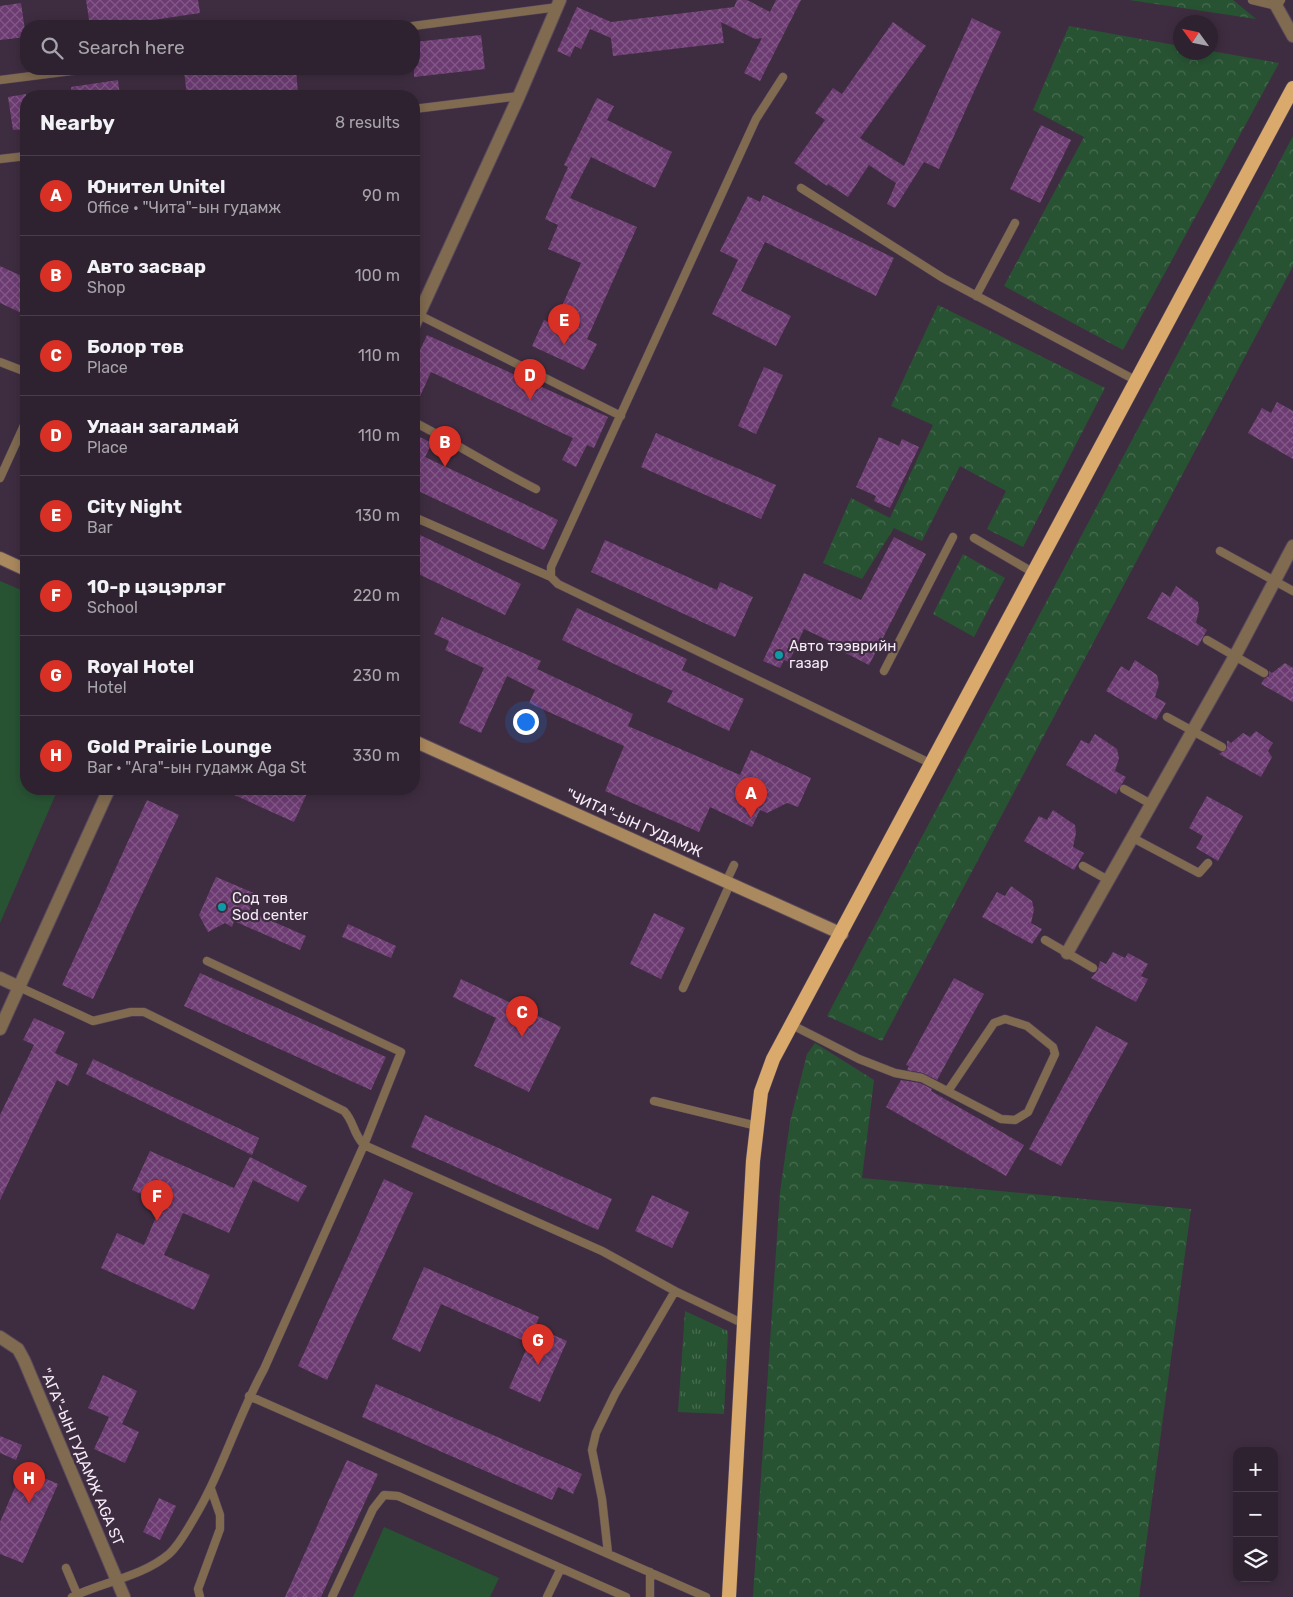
<!DOCTYPE html>
<html lang="en">
<head>
<meta charset="utf-8">
<style>
  :root { --surface:#2e2230; --page:#362a38; --text:#f1f3f6; --muted:#a7a4ab; --line:#493f4c; --accent:#d93025 }
  body { margin:0; font-family:Rubik,sans-serif; background:var(--page); color:var(--text) }
  .controls { position:absolute; right:15px; bottom:15px; display:grid; overflow:hidden; border-radius:10px; box-shadow:0 2px 12px #0003 }
  .controls button { width:45px; height:45px; display:grid; place-items:center; padding:0; border:0; border-bottom:1px solid var(--line); background:var(--surface); color:var(--text); font:25px sans-serif }
  .compass { position:absolute; left:1173px; top:15px; width:45px; height:45px; border-radius:50%; background:var(--surface); box-shadow:0 2px 12px #0003; rotate:303deg }
  .you { position:absolute; left:525px; top:721px; width:18px; height:18px; margin:-12px; border:4px solid #fff; border-radius:50%; background:#1a73e8; box-shadow:0 0 0 8px #1a73e833 }
  .badge { display:grid; place-items:center; width:32px; height:32px; border-radius:50%; background:var(--accent); color:#fff; font-size:16px; font-weight:700 }
  .pin { position:absolute; translate:-50% -41px; filter:drop-shadow(0 1px 2px #0008) }
  .pin::after { content:''; position:absolute; top:26px; width:18px; height:15px; background:inherit; clip-path:polygon(0 0,100% 0,50% 100%) }
  .list { margin:0; padding:0; list-style:none }
  h2 { display:flex; justify-content:space-between; align-items:center; height:65px; margin:0; padding:0 20px; font-size:21px }
  h2 small { font-size:16px; font-weight:400; color:var(--muted) }
  .list li { display:grid; grid-template-columns:32px 1fr auto; gap:15px; align-items:center; box-sizing:border-box; height:80px; padding:0 20px; border-top:1px solid var(--line) }
  .list b { display:block; font-size:19px; white-space:nowrap }
  .list p { margin:0; font-size:16px; white-space:nowrap; color:var(--muted) }
  .list em { font-size:16px; font-style:normal; color:var(--muted) }
  .icon { flex:none; width:28px; height:28px; fill:none; stroke:currentColor; stroke-width:2; stroke-linecap:round; stroke-linejoin:round }
  .map { position:relative; flex:none; width:1293px; height:1597px; overflow:hidden }
  .search { position:absolute; background:var(--surface); box-shadow:0 2px 12px #0003; left:20px; top:20px; width:400px; height:55px; display:flex; align-items:center; gap:12px; box-sizing:border-box; padding:0 18px; border-radius:20px; color:var(--muted); font-size:19px }
  .panel { position:absolute; background:var(--surface); box-shadow:0 2px 12px #0003; left:20px; top:90px; width:400px; height:705px; border-radius:20px }
  .map>svg:first-child { display:block }
</style>
</head>
<body>
<div class="map">
<svg width="1293" height="1597" viewBox="0 0 1293 1597">
  <defs>
    <pattern id="grass-tufts" width="24" height="20" patternUnits="userSpaceOnUse" patternTransform="scale(1.25)"><rect width="24" height="20" fill="#285333"/><path d="M3 7l-1-3M5 7V3M7 7l1-3M15 17l-1-3M17 17v-4M19 17l1-3" fill="none" stroke="#486c51"/></pattern>
    <pattern id="forest-crowns" width="20" height="18" patternUnits="userSpaceOnUse" patternTransform="scale(1.25)"><rect width="20" height="18" fill="#285333"/><path d="M2 6a3 3 0 1 1 6 0M12 15a3 3 0 1 1 6 0" fill="none" stroke="#486c51"/></pattern>
    <pattern id="building-cross-hatch" width="8" height="8" patternUnits="userSpaceOnUse" patternTransform="scale(1.25)"><rect width="8" height="8" fill="#6c3b72"/><path d="M0 0l8 8M0 8l8-8" fill="none" stroke="#825887"/></pattern>
  </defs>
  <rect width="100%" height="100%" fill="#3e2d40"/>
  <!-- grass -->
  <path fill="url(#grass-tufts)" d="M685 1311 728 1331 724 1414 678 1412Z"/>
  <!-- forest -->
  <path fill="url(#forest-crowns)" d="M1129 0H1233L1256 19Z
    M1069 26 1180 46V52L1211 51 1279 63 1123 350 1004 286 1084 137 1033 110Z
    M1293 136V266L882 1041 827 1016Z
    M938 305 1105 388 1023 547 987 529 1006 491 960 466 922 541 894 528 862 579 823 563 851 498 890 518 933 425 891 406Z
    M963 554 1005 578 974 637 933 614Z
    M815 1043 874 1080 862 1178 1191 1209 1139 1597H753L780 1192 790 1122 807 1054Z"/>
  <!-- park -->
  <path fill="#285333" d="M0 581 26 592V789H58L0 923Z
    M384 1527 499 1578 490 1597H353Z"/>
  <!-- building -->
  <path fill="url(#building-cross-hatch)" d="M86 0H198L200 13 113 26H90Z
    M737 0H747L770 12 776 0H801L760 81 744 73 762 38 755 39 721 22 724 43 613 56 611 38 590 29 581 49 575 46 570 57 557 51 577 7 611 22 734 7Z
    M21 3 26 37 0 40V6Z
    M972 18 1001 32 939 169 924 162 895 208 887 204 896 183 869 165 848 197 828 184 827 186 794 163 825 120 815 113 833 88 842 94 893 22 926 46 860 138 904 166Z
    M481 35 485 69 414 77V42Z
    M205 69H296L298 94 275 96H187L184 71Z
    M118 80 120 96H72L71 87Z
    M26 94V129L13 130 8 97Z
    M597 98 614 106 607 120 672 152 655 188 591 157 570 198 637 227 587 339 597 344 584 370 532 346 544 320 554 324 581 263 548 249 558 225 545 219 568 167 564 165Z
    M1041 125 1071 140 1040 203 1010 189Z
    M763 195 894 258 876 296 765 242 741 291 791 316 776 346 712 314 738 260 720 251 748 196 760 202Z
    M0 266 26 278V315L0 303Z
    M427 335 608 417 594 448 587 445 576 467 562 460 573 438 431 372 414 410V363Z
    M764 367 783 375 756 434 738 426Z
    M1277 402 1293 411V459L1248 433 1262 408 1271 413Z
    M656 433 776 485 761 519 641 467Z
    M414 434 432 443 425 457 558 520 544 550 414 489Z
    M879 437 899 446 902 439 919 447 890 508 874 501 876 496 856 487Z
    M414 532 521 584 505 615 414 572Z
    M894 537 926 554 869 665 836 648 838 645 804 629 789 662 784 660 780 668 763 661 804 573 861 600Z
    M605 540 717 590 720 582 753 597 735 637 591 572Z
    M1176 586 1198 602 1199 610 1196 623 1207 630 1198 646 1147 618 1162 592 1170 597Z
    M577 608 687 659 682 670 744 699 729 731 667 702 673 691 562 640Z
    M442 617 541 661 537 669 633 714 628 726 740 775 751 750 811 778 798 807 787 803 767 813 760 810 752 827 710 807 699 832 605 791 624 746 529 703 535 690 507 676 481 733 459 723 484 668 445 650 449 641 434 634Z
    M1135 660 1157 675 1159 684 1155 697 1166 703 1156 720 1106 691 1121 666 1129 671Z
    M1285 663 1293 668V702L1261 684 1264 679 1269 676V671L1272 673Z
    M1256 731 1273 743 1268 751 1272 757 1261 777 1219 754 1227 749V740L1231 743 1243 733 1250 737Z
    M1095 734 1117 749 1119 758 1115 771 1126 777 1116 794 1066 765 1081 740 1089 744Z
    M221 789H309L294 822Z
    M1207 796 1243 816 1218 861 1196 848 1203 836 1189 828Z
    M147 800 179 815 93 999 62 985Z
    M1053 810 1075 825 1076 833 1073 847 1084 853 1074 870 1024 841 1039 816 1047 820Z
    M216 877 256 894 249 911 306 936 300 950 234 921 232 927 225 923 208 932 199 915Z
    M1011 886 1032 901 1034 910 1031 923 1042 929 1032 944 982 917 997 892 1005 896Z
    M654 913 685 928 661 979 630 964Z
    M348 924 396 946 391 958 342 937Z
    M1113 952 1125 958 1128 953 1148 964 1141 976 1148 979 1136 1002 1091 978 1098 970 1100 961 1106 964Z
    M200 973 386 1057 371 1090 184 1006Z
    M954 978 984 994 937 1080 923 1073 907 1070 909 1066 906 1065Z
    M461 979 561 1027 529 1092 474 1066 496 1018 453 997Z
    M34 1018 65 1032 55 1053 78 1064 68 1086 57 1080 0 1200V1115L34 1045 23 1040Z
    M1096 1026 1128 1043 1061 1166 1029 1149Z
    M93 1059 259 1138 252 1155 86 1074Z
    M901 1080 920 1083 932 1089 931 1091 1024 1145 1006 1176 886 1107Z
    M425 1115 612 1199 598 1230 411 1147Z
    M150 1151 234 1188 250 1157 307 1186 298 1202 253 1180 229 1233 183 1213 164 1255 210 1275 194 1310 101 1268 117 1233 144 1245 162 1203 132 1190Z
    M384 1179 413 1193 327 1380 298 1366Z
    M652 1195 689 1212 672 1248 635 1231Z
    M424 1267 539 1317 535 1327 567 1341 540 1402 509 1388 529 1343 441 1304 420 1352 392 1339Z
    M103 1375 137 1391 122 1424 139 1432 125 1463 94 1449 109 1417 88 1408Z
    M376 1384 582 1474 573 1494 558 1487 552 1500 362 1417Z
    M0 1436 22 1445 16 1460 0 1453Z
    M347 1460 378 1474 321 1597H285Z
    M23 1469 58 1484 23 1563 0 1554V1522Z
    M159 1498 176 1506 160 1540 143 1532Z"/>
  <g fill="none" stroke-linecap="round" stroke-linejoin="round">
    <defs>
      <path id="service" d="M1252 0 1277 6 1281 0
        M413 26 558 7
        M783 77 756 119 551 567V577L558 584 932 764
        M0 80 87 69
        M414 109 519 96
        M0 159 26 156
        M801 188 943 278 1137 381
        M976 296 1015 223
        M419 315 621 416
        M0 362 26 372
        M414 422C455 443 494 468 536 489
        M0 478 26 421
        M414 517 551 577
        M974 538 1034 573
        M1220 551 1293 591
        M1207 640 1264 673
        M884 671 953 537
        M1167 717 1222 747
        M1124 789 1151 804
        M1133 838 1199 873 1208 863
        M1083 866 1108 880
        M726 882 734 865
        M1045 940 1093 968
        M207 961 401 1052 364 1145
        M19 987 93 1021 131 1012H144L344 1111C355 1123 352 1132 364 1145
        M683 988 730 884
        M792 1025 859 1059 895 1073 922 1078 1001 1119 1015 1120 1028 1112 1055 1054 1053 1047 1027 1026 1005 1019 994 1023 948 1091
        M654 1101 757 1126
        M249 1396 706 1597
        M608 1553 602 1499 592 1450 596 1433 615 1394 675 1291
        M66 1568 77 1594
        M72 1597C102 1582 142 1577 169 1554 179 1545 186 1532 193 1520 222 1472 237 1418 264 1369L364 1145 602 1251 675 1291 744 1324
        M200 1597 198 1589 220 1529V1515L211 1489
        M332 1597 373 1509 384 1495 398 1496 626 1597
        M547 1597 561 1568
        M650 1597V1572"/>
      <path id="minor" d="M1273 0 1293 36
        M414 325 519 96 560 0
        M1067 953 1235 656 1293 546
        M0 978 19 987 0 1029
        M19 987 109 789
        M0 1337 18 1349 24 1360 124 1597"/>
      <path id="secondary" d="M0 558 26 570
        M414 741 842 934"/>
      <path id="trunk" d="M729 1597 753 1161 761 1092 773 1059 1293 88"/>
    </defs>
    <!-- service casing -->
    <use href="#service" stroke="#5b4b5d" stroke-width="9"/>
    <!-- minor casing -->
    <use href="#minor" stroke="#5b4b5d" stroke-width="14"/>
    <!-- secondary casing -->
    <use href="#secondary" stroke="#5b4b5d" stroke-width="14"/>
    <!-- trunk casing -->
    <use href="#trunk" stroke="#5b4b5d" stroke-width="15"/>
    <!-- service -->
    <use href="#service" stroke="#806b50" stroke-width="8"/>
    <!-- minor -->
    <use href="#minor" stroke="#806b50" stroke-width="12"/>
    <!-- secondary -->
    <use href="#secondary" stroke="#ab895e" stroke-width="12"/>
    <!-- trunk -->
    <use href="#trunk" stroke="#daaa6c" stroke-width="14"/>
  </g>
  <!-- markers -->
  <g fill="#0f9aa8" stroke="#3e2d40" stroke-width="2">
    <circle cx="779" cy="655" r="5"/>
    <circle cx="222" cy="907" r="5"/>
  </g>
  <g text-anchor="middle" dominant-baseline="central" stroke-width="4.5" stroke-linejoin="round" paint-order="stroke">
    <!-- poi labels -->
    <g font-size="15" fill="#f5eaf6" stroke="#3e2d40" text-anchor="start">
      <text x="789" y="646">Авто тээврийн<tspan x="789" dy="17">газар</tspan></text>
      <text x="232" y="898">Сод төв<tspan x="232" dy="17">Sod center</tspan></text>
    </g>
    <!-- street labels -->
    <g font-size="15" fill="#f5eaf6" stroke="#3e2d40">
      <text transform="translate(634 823) rotate(24)">"ЧИТА"-ЫН ГУДАМЖ</text>
      <text transform="translate(82 1457) rotate(67)">"АГА"-ЫН ГУДАМЖ AGA ST</text>
    </g>
  </g>
</svg>
<div class="controls">
<button>+</button>
<button>−</button>
<button><svg class="icon" aria-label="layers" viewBox="0 0 24 24"><path d="M12 4l9 5-9 5-9-5zM3 14l9 5 9-5"/></svg></button>
</div>
<svg class="compass" viewBox="-18 -18 36 36"><path d="M0-13l5 13h-10z" fill="#e53935"/><path d="M0 13l5-13h-10z" fill="#a7a4ab"/></svg>
<div class="you"></div>
<div class="pin badge" style="left:751px;top:818px">A</div>
<div class="pin badge" style="left:445px;top:467px">B</div>
<div class="pin badge" style="left:522px;top:1037px">C</div>
<div class="pin badge" style="left:530px;top:400px">D</div>
<div class="pin badge" style="left:564px;top:345px">E</div>
<div class="pin badge" style="left:157px;top:1221px">F</div>
<div class="pin badge" style="left:538px;top:1365px">G</div>
<div class="pin badge" style="left:29px;top:1503px">H</div>
<div class="search"><svg class="icon" aria-label="search" viewBox="0 0 24 24"><circle cx="10" cy="10" r="6"/><path d="M15 15l6 6"/></svg>Search here</div>
<section class="panel">
<h2>Nearby<small>8 results</small></h2>
<ul class="list">
<li><span class="badge">A</span><div><b>Юнител Unitel</b><p>Office · &quot;Чита&quot;-ын гудамж</p></div><em>90 m</em></li>
<li><span class="badge">B</span><div><b>Авто засвар</b><p>Shop</p></div><em>100 m</em></li>
<li><span class="badge">C</span><div><b>Болор төв</b><p>Place</p></div><em>110 m</em></li>
<li><span class="badge">D</span><div><b>Улаан загалмай</b><p>Place</p></div><em>110 m</em></li>
<li><span class="badge">E</span><div><b>City Night</b><p>Bar</p></div><em>130 m</em></li>
<li><span class="badge">F</span><div><b>10-р цэцэрлэг</b><p>School</p></div><em>220 m</em></li>
<li><span class="badge">G</span><div><b>Royal Hotel</b><p>Hotel</p></div><em>230 m</em></li>
<li><span class="badge">H</span><div><b>Gold Prairie Lounge</b><p>Bar · &quot;Ага&quot;-ын гудамж Aga St</p></div><em>330 m</em></li>
</ul>
</section>
</div>
</body>
</html>
